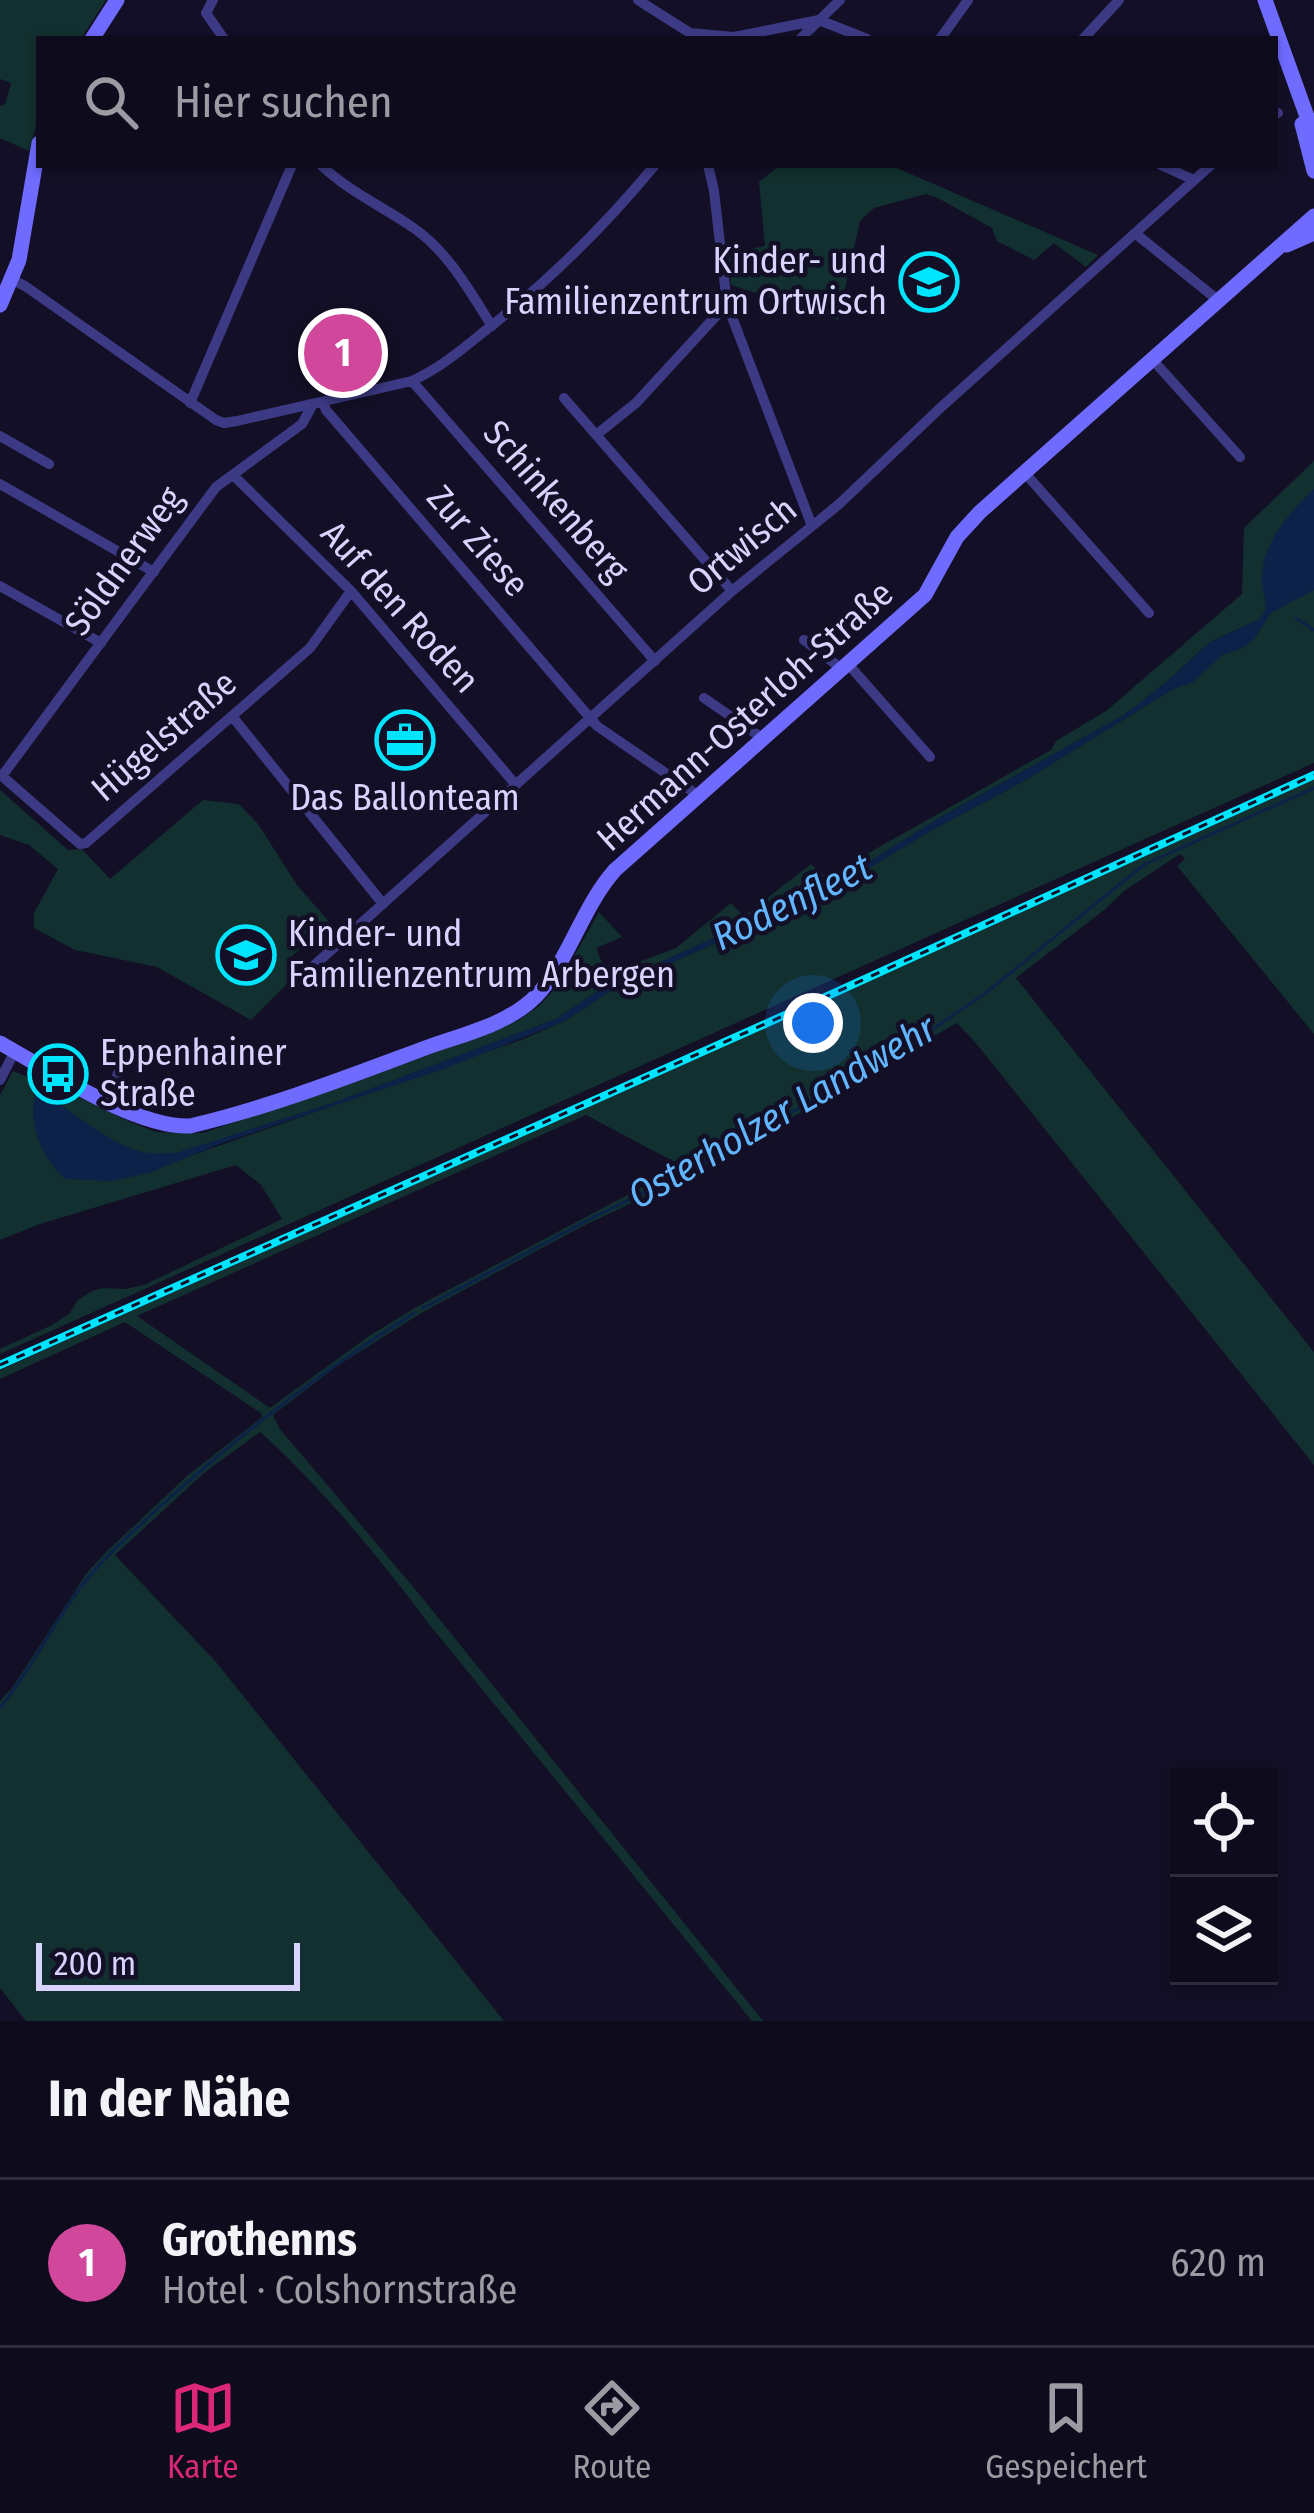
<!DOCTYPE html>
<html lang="de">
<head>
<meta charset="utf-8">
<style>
  :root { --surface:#0e0b1c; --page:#171425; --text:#f1f3f6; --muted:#9b9ba3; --line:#2e2b3b; --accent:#db2777 }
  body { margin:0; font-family:"Fira Sans Condensed",sans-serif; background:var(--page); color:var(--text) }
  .controls { position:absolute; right:36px; bottom:36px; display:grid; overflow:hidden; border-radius:0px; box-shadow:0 3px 9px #0004 }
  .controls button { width:108px; height:108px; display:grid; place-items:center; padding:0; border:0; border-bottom:3px solid var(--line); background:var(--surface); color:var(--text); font:60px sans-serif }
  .scale { position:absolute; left:36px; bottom:30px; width:264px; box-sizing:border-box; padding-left:12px; border:6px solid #d9d4ff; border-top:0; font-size:33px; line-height:42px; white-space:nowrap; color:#d9d4ff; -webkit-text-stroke:9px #130f26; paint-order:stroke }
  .you { position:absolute; left:813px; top:1023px; width:42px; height:42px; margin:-30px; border:9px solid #fff; border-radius:50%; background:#1a73e8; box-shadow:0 0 0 18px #1a73e833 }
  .badge { display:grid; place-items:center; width:78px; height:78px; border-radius:50%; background:var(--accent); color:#fff; font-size:39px; font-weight:700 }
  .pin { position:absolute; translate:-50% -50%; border:6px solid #fff; box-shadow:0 3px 12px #0006 }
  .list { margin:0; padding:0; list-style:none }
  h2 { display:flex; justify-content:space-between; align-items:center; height:156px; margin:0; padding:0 48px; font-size:51px }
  h2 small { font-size:39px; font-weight:400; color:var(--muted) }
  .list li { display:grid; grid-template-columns:78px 1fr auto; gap:36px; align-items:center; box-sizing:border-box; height:168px; padding:0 48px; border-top:3px solid var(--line) }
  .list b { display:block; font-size:45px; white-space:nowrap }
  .list p { margin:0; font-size:39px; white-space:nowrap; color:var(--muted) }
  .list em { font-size:39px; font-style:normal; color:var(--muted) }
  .icon { flex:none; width:66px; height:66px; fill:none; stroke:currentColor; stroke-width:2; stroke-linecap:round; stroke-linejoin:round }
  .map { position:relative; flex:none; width:1314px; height:2021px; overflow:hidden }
  .search { position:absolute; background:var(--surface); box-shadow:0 3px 9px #0004; left:36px; right:36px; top:36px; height:132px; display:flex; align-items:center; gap:30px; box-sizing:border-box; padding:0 42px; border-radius:0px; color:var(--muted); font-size:45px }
  .sheet { height:324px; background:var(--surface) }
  nav { display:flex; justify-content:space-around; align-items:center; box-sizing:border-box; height:168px; border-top:3px solid var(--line); background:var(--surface); font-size:33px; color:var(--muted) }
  nav a { display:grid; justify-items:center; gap:6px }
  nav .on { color:var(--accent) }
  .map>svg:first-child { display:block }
</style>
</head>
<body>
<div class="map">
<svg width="1314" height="2021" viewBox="0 0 1314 2021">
  <rect width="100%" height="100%" fill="#130f26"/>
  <!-- green -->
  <path fill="#12302f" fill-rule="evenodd" d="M0 0H106L81 39H39V116L29 151 0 138V106L5 104 11 83 0 79Z
    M780 165H890L1098 255 1086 267 1054 243 1034 260 997 241 992 228 936 197 926 194 874 208 860 221 838 320 731 285 728 253 765 246 759 182Z
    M1314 461V763L0 1354V1349L52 1325 69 1314 78 1300 92 1291 103 1288 125 1289 144 1285 282 1219 261 1185 236 1165 40 1224 0 1240V1095L13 1071 86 1100 130 1122 156 1132 203 1133 394 1068 519 1020 539 1006 557 986 599 912 622 937 596 948 607 974 676 948 731 903 744 916 811 864 826 877 1051 750 1056 741 1106 711 1242 594 1244 528ZM1260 619 1261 626C1250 646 1230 646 1213 661 1197 676 1196 681 1173 689L1024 781 932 830 823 896 618 986 565 1021 521 1040 181 1159 180 1152 333 1103 556 1019 601 989 835 883 941 817 1124 715 1163 685 1210 642Z
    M1314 778V1034L1177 866 1185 859 1180 854 1124 891 1104 910 1016 978 1314 1352V1465L975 1042 957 1023 695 1173 583 1226 423 1312 337 1366 273 1415 280 1429 420 1595 763 2021H752L429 1624C380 1559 321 1486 260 1432L205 1472 115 1555 216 1662 504 2021H26L0 1988V1701L12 1688 86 1574 105 1553 187 1476 262 1417 261 1413 125 1322 0 1379V1370L958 940 1174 837ZM586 1115 682 1166 418 1306 369 1336 270 1408 137 1316Z
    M0 790 68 850 82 849 110 879 203 800 239 804 258 824 297 885 338 932 326 942 311 938 290 958 299 972 251 1020 157 967 75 950 34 928V913L58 869 29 845 0 835Z"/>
  <!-- water -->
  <path fill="#0c2248" d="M1314 489V590L1271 613 1254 639 1243 648 1222 655 1192 683 1173 689 1024 781 932 830 823 896 618 986 565 1021 444 1069 222 1143 149 1173 112 1181 65 1179C41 1157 25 1121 37 1089 66 1106 108 1143 139 1151 152 1155 166 1154 179 1152L333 1103 556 1019 601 989 835 883 941 817 1124 715 1163 685 1210 642 1260 619C1271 604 1263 598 1262 582 1261 544 1288 514 1314 489Z"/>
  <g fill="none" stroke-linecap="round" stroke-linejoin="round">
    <!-- stream -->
    <path stroke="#0c2248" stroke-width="3" d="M1296 618 1314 630
      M423 1308 586 1221 715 1157 922 1036 983 995 1145 864 1314 788
      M0 1708C33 1667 55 1619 87 1579 106 1555 130 1535 152 1514 231 1441 323 1370 414 1313"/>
    <!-- street -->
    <path stroke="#3d3a85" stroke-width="10" d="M213 0 206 13 224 39
      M638 0 690 33 734 37 819 20 867 39
      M800 39 840 0
      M940 39 968 0
      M1083 39 1119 0
      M1275 114 1278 113
      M321 165C349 192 384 207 415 229 449 253 470 292 492 326
      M708 165 714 191 727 304 812 526
      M1161 165 1194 180
      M1136 234 1219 301
      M13 280 25 286 216 420 224 423 237 421 412 381C438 369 459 352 481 334 546 284 603 228 655 165
      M1152 359 1240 457
      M412 381 655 661
      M564 398 732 591
      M323 402 326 410 597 726 699 796
      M190 403 292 165
      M313 404 302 424 216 487 2 776 80 844 86 843 310 648 351 591
      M596 435 636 403 727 304
      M0 436 49 464
      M1024 472 1149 613
      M233 475 351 591 516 785
      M0 484 154 572
      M0 586 101 643
      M804 640 842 669
      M848 664 930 757
      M704 698 762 738
      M232 716 383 904
      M309 970 732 591 838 505 938 410 1211 165
      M0 1080 15 1051
      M103 1099 117 1076 127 1047"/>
    <!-- secondary -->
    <path stroke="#6f6bff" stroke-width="15" d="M1265 0 1314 136
      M92 39 117 0
      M1302 124 1314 171
      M1287 245 1314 233
      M0 305 19 260 39 143
      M0 1043C49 1070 135 1128 190 1126 271 1107 350 1076 428 1047 464 1034 509 1024 536 996 568 963 582 907 615 870L925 595 957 537 980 512 1314 216"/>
    <defs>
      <path id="rail" d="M0 1365 812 1003 1314 775"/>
    </defs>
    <!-- rail casing -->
    <use href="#rail" stroke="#00e5ff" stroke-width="8"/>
    <!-- rail -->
    <use href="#rail" stroke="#130f26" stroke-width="3" stroke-dasharray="9" stroke-linecap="butt"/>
  </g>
  <!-- icons -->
  <defs>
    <symbol id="school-ring" viewBox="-11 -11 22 22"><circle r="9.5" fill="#130f26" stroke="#00e5ff" stroke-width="1.5"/><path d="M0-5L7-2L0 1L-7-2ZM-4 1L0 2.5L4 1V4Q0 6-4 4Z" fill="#00e5ff"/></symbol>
    <symbol id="office-ring" viewBox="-11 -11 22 22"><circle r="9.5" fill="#130f26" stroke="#00e5ff" stroke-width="1.5"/><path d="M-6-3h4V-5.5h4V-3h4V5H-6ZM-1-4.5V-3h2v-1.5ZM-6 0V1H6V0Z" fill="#00e5ff"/></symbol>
    <symbol id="bus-ring" viewBox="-11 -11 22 22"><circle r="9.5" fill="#130f26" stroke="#00e5ff" stroke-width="1.5"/><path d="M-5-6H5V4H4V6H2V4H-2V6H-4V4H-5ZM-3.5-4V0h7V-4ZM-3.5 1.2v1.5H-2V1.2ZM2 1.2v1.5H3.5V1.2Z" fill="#00e5ff"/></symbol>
  </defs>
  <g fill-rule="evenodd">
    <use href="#school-ring" x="896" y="249" width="66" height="66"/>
    <use href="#office-ring" x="372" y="707" width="66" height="66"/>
    <use href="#school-ring" x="213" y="922" width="66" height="66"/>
    <use href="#bus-ring" x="25" y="1041" width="66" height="66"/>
  </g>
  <g text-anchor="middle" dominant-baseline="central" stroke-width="9" stroke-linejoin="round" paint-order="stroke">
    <!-- poi labels -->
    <g font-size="36" fill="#d9d4ff" stroke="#130f26" text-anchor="start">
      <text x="887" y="261" text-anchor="end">Kinder- und<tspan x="887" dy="41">Familienzentrum Ortwisch</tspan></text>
      <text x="405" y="798" text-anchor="middle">Das Ballonteam</text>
      <text x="288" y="934">Kinder- und<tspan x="288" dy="41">Familienzentrum Arbergen</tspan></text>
      <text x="100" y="1053">Eppenhainer<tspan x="100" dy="41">Straße</tspan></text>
    </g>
    <!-- street labels -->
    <g font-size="36" fill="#d9d4ff" stroke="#130f26">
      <text transform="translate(556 501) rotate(49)">Schinkenberg</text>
      <text transform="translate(478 541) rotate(49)">Zur Ziese</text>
      <text transform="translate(742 546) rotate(-40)">Ortwisch</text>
      <text transform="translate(124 561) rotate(-54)">Söldnerweg</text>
      <text transform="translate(400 607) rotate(48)">Auf den Roden</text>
      <text transform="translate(745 716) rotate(-42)">Hermann-Osterloh-Straße</text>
      <text transform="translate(164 736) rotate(-41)">Hügelstraße</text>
    </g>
    <!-- water labels -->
    <g font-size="39" font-style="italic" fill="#62b6ff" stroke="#130f26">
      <text transform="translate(792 902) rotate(-26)">Rodenfleet</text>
      <text transform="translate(782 1112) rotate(-30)">Osterholzer Landwehr</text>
    </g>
  </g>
</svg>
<div class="controls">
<button><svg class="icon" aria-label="locate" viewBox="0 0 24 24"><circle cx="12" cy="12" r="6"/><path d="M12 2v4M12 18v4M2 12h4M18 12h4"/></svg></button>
<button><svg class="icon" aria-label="layers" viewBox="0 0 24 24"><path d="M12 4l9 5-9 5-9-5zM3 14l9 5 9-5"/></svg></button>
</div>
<div class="scale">200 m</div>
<div class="you"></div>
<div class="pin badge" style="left:343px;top:353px;background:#d1479c">1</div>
<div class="search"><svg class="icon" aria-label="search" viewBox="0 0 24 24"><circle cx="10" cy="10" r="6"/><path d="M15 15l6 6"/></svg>Hier suchen</div>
</div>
<section class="sheet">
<h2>In der Nähe<small></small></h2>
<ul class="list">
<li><span class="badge" style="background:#d1479c">1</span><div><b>Grothenns</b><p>Hotel · Colshornstraße</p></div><em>620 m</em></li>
</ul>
</section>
<nav>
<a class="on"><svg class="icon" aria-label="map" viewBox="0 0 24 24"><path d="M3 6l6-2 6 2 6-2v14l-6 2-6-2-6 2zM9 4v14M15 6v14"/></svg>Karte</a>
<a><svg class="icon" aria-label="directions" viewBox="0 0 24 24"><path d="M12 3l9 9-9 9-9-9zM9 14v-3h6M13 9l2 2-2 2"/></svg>Route</a>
<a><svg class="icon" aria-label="saved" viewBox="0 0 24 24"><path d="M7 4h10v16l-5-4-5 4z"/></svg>Gespeichert</a>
</nav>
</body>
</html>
